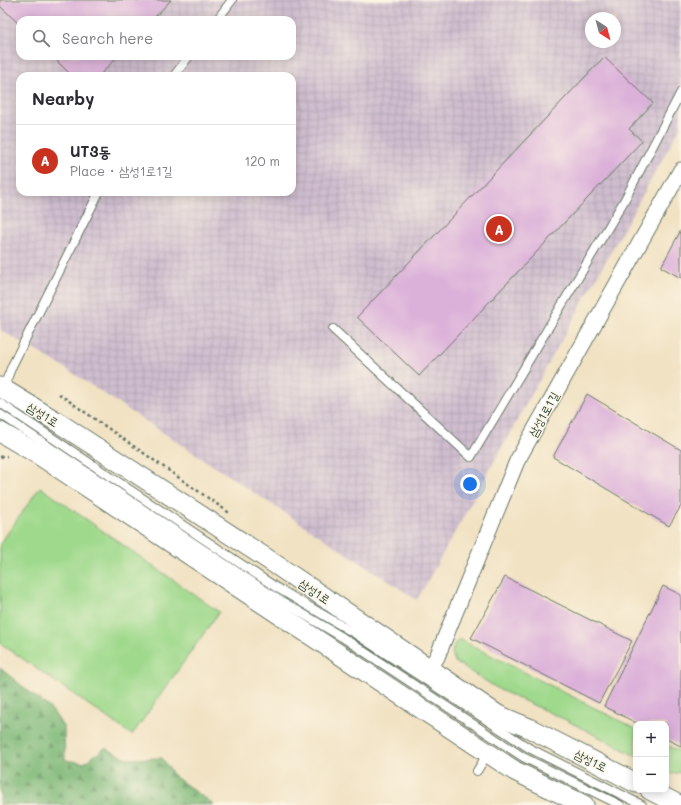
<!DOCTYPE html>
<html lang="en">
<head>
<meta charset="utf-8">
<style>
  :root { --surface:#fff; --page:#f2f2f3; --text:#2b2b33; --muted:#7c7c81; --line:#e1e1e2; --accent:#c8321e }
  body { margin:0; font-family:Mali,"Poor Story",sans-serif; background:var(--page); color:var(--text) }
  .controls { position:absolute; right:12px; bottom:12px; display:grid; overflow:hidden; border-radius:8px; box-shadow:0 2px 10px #0003 }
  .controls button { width:36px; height:36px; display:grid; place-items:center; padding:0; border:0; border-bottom:1px solid var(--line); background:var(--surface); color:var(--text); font:20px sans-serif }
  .compass { position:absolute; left:585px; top:12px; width:36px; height:36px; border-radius:50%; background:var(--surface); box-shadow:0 2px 10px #0003; rotate:144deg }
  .you { position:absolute; left:470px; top:484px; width:14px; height:14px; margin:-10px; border:3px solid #fff; border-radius:50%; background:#1a73e8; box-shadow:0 0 0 6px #1a73e833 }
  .badge { display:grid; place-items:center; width:26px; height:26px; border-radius:50%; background:var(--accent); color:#fff; font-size:13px; font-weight:700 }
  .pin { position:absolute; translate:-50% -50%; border:2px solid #fff; box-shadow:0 1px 4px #0006 }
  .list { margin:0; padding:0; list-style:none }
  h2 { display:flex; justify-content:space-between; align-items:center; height:52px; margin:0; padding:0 16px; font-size:17px }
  h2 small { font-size:13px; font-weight:400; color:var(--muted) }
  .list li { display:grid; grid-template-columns:26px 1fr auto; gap:12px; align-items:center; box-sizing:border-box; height:72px; padding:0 16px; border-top:1px solid var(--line) }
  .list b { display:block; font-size:15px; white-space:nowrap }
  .list p { margin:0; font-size:13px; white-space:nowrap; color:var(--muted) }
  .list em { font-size:13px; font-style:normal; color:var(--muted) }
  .icon { flex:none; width:22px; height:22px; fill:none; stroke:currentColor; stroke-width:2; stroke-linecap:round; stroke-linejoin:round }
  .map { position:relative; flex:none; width:681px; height:805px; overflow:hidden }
  .search { position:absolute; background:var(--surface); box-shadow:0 2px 10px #0003; left:16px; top:16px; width:280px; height:44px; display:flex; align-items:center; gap:10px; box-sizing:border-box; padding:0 14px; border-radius:12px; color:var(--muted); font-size:15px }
  .panel { position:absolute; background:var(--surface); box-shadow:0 2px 10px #0003; left:16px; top:72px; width:280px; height:124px; border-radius:12px }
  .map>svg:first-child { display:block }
</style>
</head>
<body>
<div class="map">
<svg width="681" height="805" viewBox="0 0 681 805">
  <defs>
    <pattern id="industrial-grid" width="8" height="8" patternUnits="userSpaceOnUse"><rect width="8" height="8" fill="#cfbdcf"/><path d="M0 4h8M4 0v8" fill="none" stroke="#b1a3b2"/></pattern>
    <pattern id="forest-firs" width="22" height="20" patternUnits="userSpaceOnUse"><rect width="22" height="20" fill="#7fb978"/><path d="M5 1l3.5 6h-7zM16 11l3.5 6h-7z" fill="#679863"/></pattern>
  </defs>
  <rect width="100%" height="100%" fill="#fcf5e5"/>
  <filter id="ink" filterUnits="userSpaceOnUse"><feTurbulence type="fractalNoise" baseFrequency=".025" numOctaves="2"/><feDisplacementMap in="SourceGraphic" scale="8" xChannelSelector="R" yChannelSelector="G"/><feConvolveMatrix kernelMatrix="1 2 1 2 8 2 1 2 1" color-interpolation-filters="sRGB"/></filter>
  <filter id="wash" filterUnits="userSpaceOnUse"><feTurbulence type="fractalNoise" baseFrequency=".012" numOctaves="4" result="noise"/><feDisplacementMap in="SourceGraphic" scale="16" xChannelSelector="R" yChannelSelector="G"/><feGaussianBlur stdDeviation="0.9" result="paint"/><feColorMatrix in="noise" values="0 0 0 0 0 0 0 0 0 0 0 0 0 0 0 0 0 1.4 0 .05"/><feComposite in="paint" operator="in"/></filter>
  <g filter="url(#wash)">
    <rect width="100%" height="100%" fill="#f1e2c3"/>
    <!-- industrial -->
    <path fill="url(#industrial-grid)" fill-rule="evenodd" d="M0 0H681V126L417 600 62 366 0 330ZM591 18H615V42H591ZM20 20H292V56H20ZM20 76H292V192H20Z"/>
    <!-- grass -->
    <path fill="#9fd98c" stroke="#5f8b60" d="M40 487 219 612 132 735 0 643V544Z
      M459 639 636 729V756L566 720 500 690 455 662 452 653 454 645Z
      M666 745 681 752V772L672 774 666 771Z"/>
    <!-- forest -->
    <path fill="url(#forest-firs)" stroke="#4f7b56" d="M0 668 52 710 64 728 65 760 84 763 105 748 128 759 162 758 174 776 214 805H0Z"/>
    <g id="blocks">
      <!-- building -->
      <path fill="#dbb1d9" d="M0 0H171L152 20H20V25L0 6Z
        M52 56H118L99 76H72Z
        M604 57 653 103 629 129 642 141 419 376 357 317Z
        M681 230V278L661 267Z
        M587 394 681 450V506L669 526 553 457Z
        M505 577 632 641 599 703 471 638Z
        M663 586 681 595V746L666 739V724H638L604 706Z"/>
    </g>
  </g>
  <g filter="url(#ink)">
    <use href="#blocks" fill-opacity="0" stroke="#687766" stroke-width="1"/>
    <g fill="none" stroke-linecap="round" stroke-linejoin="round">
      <defs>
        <path id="service" d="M217 20 232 0
          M174 76 189 56
          M333 329 471 457 624 201 681 92
          M3 389 12 366 99 192
          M0 403 274 586 354 633 529 748 642 805
          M0 414 278 599 342 637 523 757 620 805
          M477 771 488 753"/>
        <path id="minor" d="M429 669 437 657 517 461 681 170"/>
        <path id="tertiary" d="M0 387 59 423 266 558 498 715 529 728 636 783
          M0 432 39 455 515 771 584 805
          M650 790 679 805"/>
      </defs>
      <!-- service casing -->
      <use href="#service" stroke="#687766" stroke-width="10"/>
      <!-- minor casing -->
      <use href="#minor" stroke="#687766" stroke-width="17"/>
      <!-- tertiary casing -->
      <use href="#tertiary" stroke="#687766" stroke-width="21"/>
      <!-- path -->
      <path stroke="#687766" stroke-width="2.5" stroke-dasharray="3 3" stroke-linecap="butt" d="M59 394 231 514
        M0 457 7 456"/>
      <!-- service -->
      <use href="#service" stroke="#fff" stroke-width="8"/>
      <!-- minor -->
      <use href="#minor" stroke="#fff" stroke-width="15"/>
      <!-- tertiary -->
      <use href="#tertiary" stroke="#fff" stroke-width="19"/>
    </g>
  </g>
  <g text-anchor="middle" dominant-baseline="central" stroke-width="3" stroke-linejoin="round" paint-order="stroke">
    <!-- street labels -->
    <g font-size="12" fill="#1f3d34" stroke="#fcf5e5">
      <text transform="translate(43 414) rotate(32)">삼성1로</text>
      <text transform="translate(543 414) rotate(-61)">삼성1로1길</text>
      <text transform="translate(315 591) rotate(34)">삼성1로</text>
      <text transform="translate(591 760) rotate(27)">삼성1로</text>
    </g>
  </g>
</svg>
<div class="controls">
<button>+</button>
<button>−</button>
</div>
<svg class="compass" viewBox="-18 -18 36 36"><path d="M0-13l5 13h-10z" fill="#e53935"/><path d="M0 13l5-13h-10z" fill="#7c7c81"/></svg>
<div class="you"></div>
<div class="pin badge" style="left:499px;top:229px">A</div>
<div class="search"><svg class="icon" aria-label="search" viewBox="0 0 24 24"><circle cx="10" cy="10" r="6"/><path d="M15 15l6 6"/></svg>Search here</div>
<section class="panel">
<h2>Nearby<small></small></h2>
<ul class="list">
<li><span class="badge">A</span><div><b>UT3동</b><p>Place · 삼성1로1길</p></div><em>120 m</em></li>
</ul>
</section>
</div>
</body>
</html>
